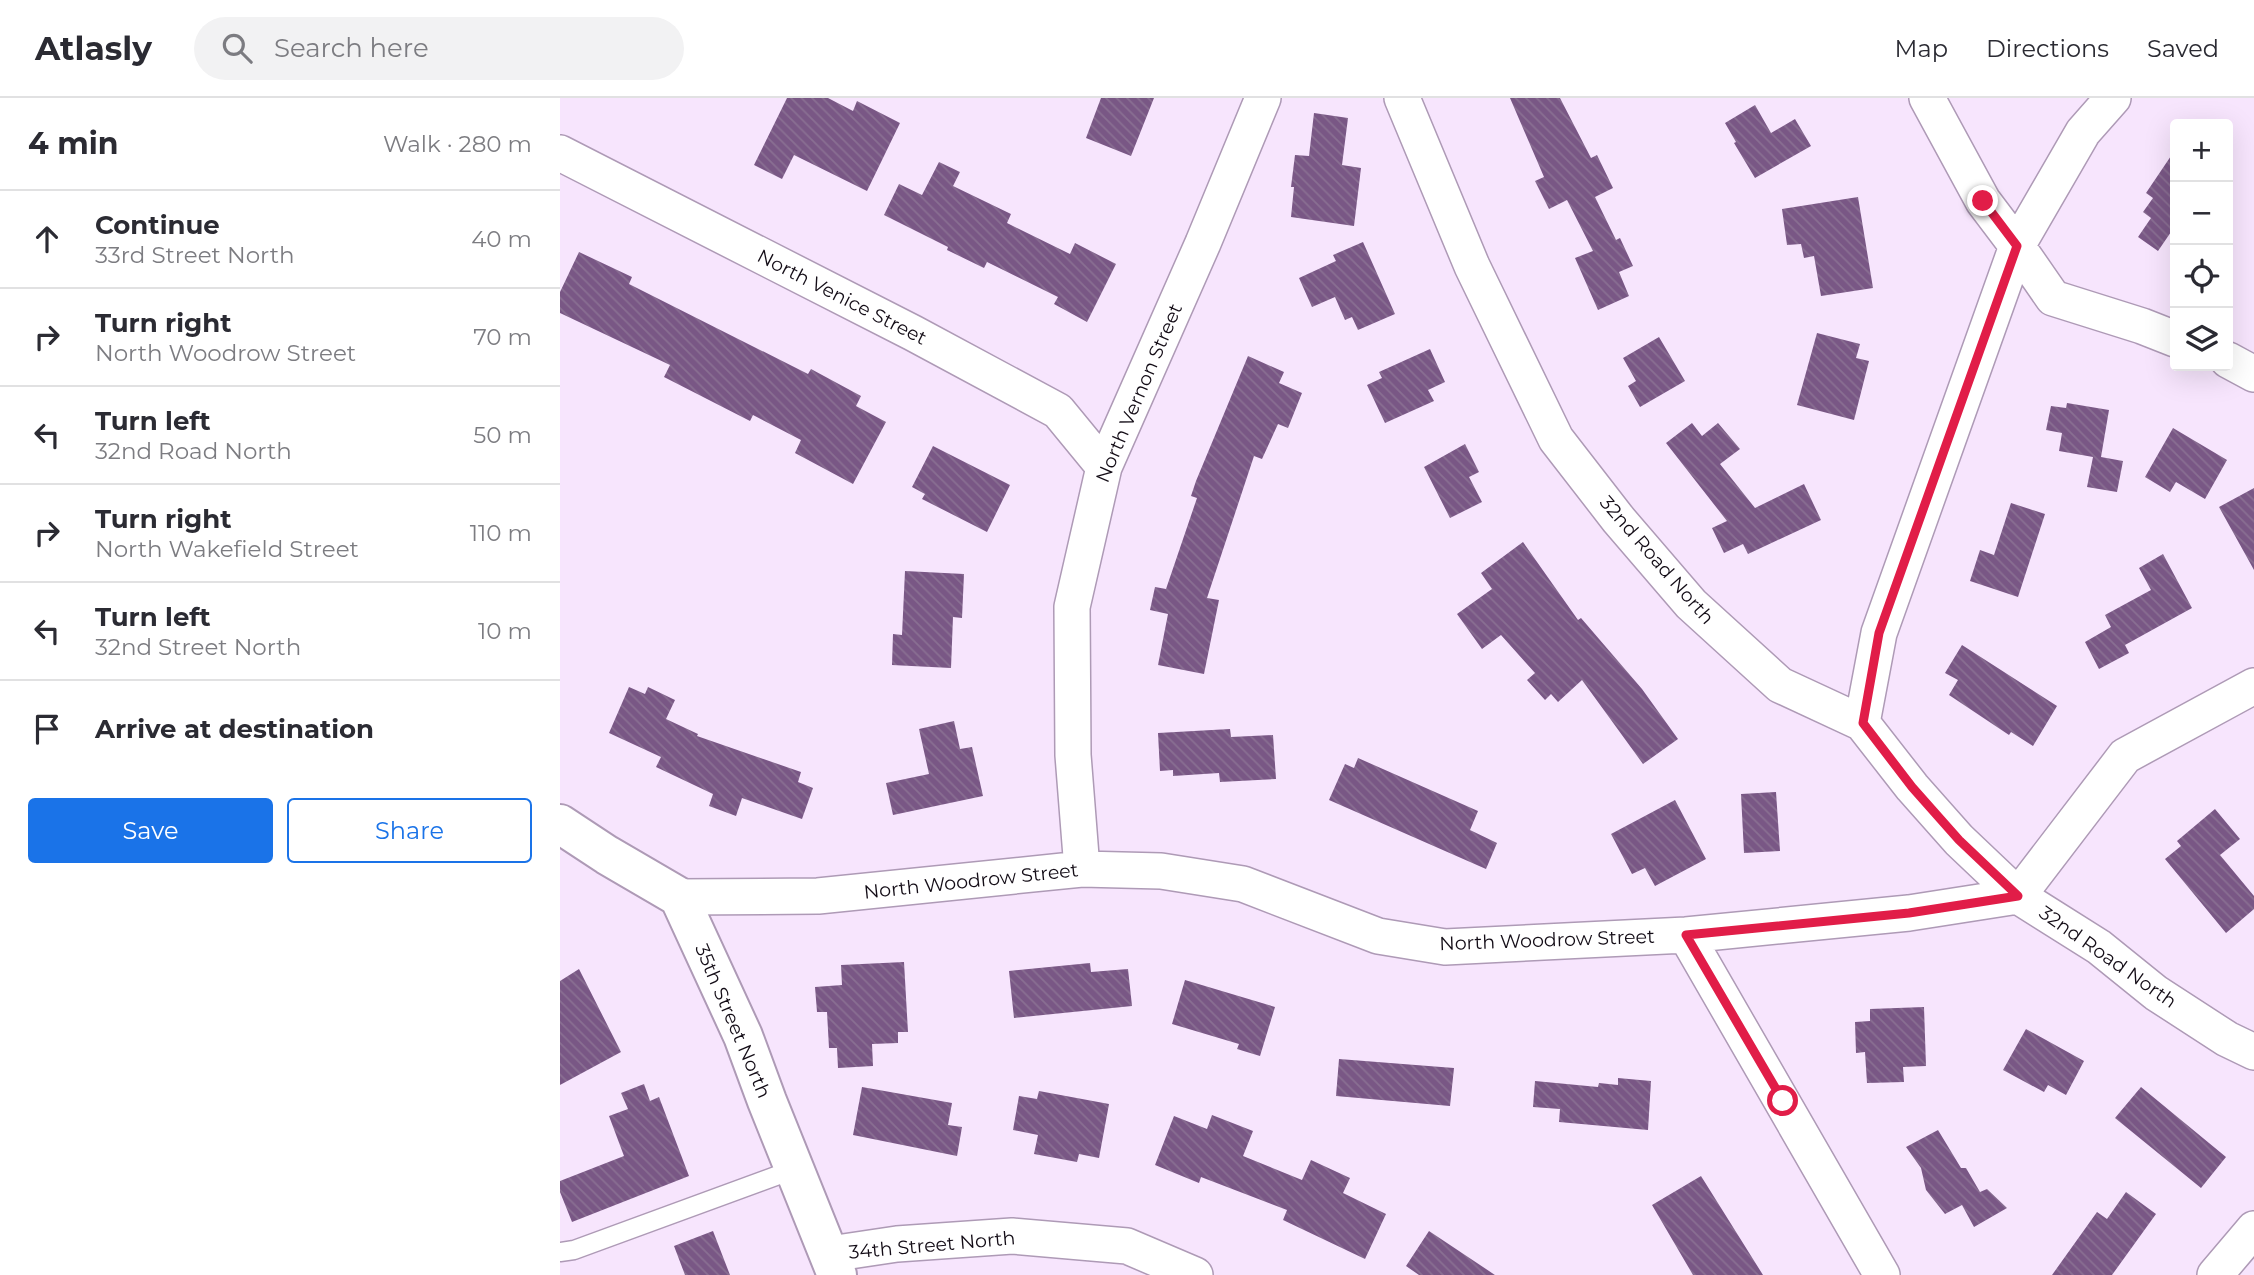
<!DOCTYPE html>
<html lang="en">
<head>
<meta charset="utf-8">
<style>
  :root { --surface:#fff; --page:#f2f2f3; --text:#2b2b33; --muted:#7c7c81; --line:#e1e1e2; --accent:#1a73e8 }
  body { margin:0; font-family:Montserrat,sans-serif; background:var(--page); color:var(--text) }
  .controls { position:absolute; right:21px; top:21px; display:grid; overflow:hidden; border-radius:7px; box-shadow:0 7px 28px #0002 }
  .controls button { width:63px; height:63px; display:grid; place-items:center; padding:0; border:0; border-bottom:2px solid var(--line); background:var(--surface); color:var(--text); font:35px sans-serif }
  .stop { position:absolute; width:21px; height:21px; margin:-16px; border:5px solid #e11d48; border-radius:50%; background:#fff }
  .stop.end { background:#e11d48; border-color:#fff; box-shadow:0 2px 7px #0008 }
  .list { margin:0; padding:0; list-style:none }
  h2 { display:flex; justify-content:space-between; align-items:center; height:91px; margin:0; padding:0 28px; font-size:30px }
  h2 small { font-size:23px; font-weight:400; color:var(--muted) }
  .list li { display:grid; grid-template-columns:46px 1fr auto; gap:21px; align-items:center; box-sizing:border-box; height:98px; padding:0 28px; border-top:2px solid var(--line) }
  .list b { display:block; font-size:26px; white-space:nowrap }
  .list p { margin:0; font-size:23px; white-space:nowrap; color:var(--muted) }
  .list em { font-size:23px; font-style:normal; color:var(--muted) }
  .actions { display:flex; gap:14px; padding:21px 28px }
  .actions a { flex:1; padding:16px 0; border:2px solid var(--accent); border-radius:7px; text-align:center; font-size:24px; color:var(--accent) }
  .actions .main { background:var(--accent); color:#fff }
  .icon { flex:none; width:38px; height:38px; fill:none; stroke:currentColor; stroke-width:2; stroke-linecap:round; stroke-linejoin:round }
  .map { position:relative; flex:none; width:1694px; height:1177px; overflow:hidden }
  header { display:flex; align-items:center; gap:42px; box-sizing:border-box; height:98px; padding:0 35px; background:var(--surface); border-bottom:2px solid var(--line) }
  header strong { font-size:33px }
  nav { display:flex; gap:38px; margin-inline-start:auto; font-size:24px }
  .search { width:490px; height:63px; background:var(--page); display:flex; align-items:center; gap:18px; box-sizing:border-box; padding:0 24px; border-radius:38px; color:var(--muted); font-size:26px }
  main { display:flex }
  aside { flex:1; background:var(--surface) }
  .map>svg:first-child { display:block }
</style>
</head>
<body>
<header>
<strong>Atlasly</strong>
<div class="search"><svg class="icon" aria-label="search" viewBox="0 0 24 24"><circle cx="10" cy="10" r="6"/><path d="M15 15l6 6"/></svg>Search here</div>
<nav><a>Map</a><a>Directions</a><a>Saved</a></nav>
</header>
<main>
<aside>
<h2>4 min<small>Walk · 280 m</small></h2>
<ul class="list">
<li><svg class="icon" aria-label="ahead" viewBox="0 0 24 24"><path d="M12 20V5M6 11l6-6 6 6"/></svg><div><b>Continue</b><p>33rd Street North</p></div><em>40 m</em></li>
<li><svg class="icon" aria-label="right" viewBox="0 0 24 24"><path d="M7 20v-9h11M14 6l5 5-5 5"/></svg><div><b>Turn right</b><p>North Woodrow Street</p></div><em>70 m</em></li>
<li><svg class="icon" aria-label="left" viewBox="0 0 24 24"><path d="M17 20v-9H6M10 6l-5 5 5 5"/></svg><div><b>Turn left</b><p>32nd Road North</p></div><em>50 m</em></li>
<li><svg class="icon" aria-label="right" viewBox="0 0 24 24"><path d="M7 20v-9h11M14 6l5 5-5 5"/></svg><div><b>Turn right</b><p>North Wakefield Street</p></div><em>110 m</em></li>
<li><svg class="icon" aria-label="left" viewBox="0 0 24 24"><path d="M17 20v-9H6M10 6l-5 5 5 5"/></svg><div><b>Turn left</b><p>32nd Street North</p></div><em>10 m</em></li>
<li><svg class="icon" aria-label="arrive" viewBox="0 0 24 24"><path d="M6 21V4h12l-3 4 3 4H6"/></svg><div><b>Arrive at destination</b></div></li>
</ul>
<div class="actions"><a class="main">Save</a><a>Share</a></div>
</aside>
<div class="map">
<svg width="1694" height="1177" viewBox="0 0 1694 1177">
  <defs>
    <pattern id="building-back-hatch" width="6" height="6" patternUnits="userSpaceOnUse" patternTransform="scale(1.75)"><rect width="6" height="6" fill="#795785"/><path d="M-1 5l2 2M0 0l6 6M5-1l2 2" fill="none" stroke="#896f92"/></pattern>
  </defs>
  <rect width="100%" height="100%" fill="#f7e5fd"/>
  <!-- building -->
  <path fill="url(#building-back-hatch)" d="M227 0H268L293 13 297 3 340 25 307 93 234 57 222 81 194 67Z
    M541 0H594L571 58 526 40Z
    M950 0H1000L1031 60 1037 57 1053 90 1035 99 1056 142 1060 140 1073 168 1059 174 1069 198 1038 212 1015 160 1033 153 1007 102 989 111 975 83 984 79Z
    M1195 7 1211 35 1235 21 1251 48 1195 80 1174 45 1176 44 1165 25Z
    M754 15 788 20 782 67 801 70 794 128 731 119 734 89H731L735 57 749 58Z
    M1615 52V137L1611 134 1598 153 1578 139 1591 120 1583 114 1593 100 1586 95Z
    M379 64 400 74 393 88 451 116 447 125 510 156 515 145 556 166 527 224 494 206 498 199 427 164 424 170 387 152 388 149 324 117 339 86 362 97Z
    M1298 99 1313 190 1261 198 1254 158 1244 160 1241 146 1227 147 1222 111Z
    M803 144 835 216 798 232 792 219 785 222 775 199 752 209 739 180 776 163 773 157Z
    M19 154 72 179 69 186 248 276 251 271 301 298 296 308 326 324 293 386 235 355 241 342 193 317 190 323 104 279 110 267 0 215V194Z
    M1257 235 1300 246 1296 260 1309 263 1294 322 1237 307Z
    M1099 239 1125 283 1080 309 1068 288 1076 283 1063 260Z
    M870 251 885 284 868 292 874 303 825 325 807 287 822 280 819 274Z
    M688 258 724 274 719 285 742 295 728 330 718 326 702 361 694 358 647 500 659 502 644 576 598 567 608 516 590 512 595 489 606 491 637 400 631 398 636 383Z
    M1507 305 1549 312 1541 359 1563 363 1557 394 1527 389 1533 359 1499 353 1502 335 1486 332 1491 308 1506 310Z
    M1132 325 1142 338 1158 325 1180 351 1160 366 1195 410 1244 386 1261 422 1188 456 1183 446 1164 455 1152 430 1167 423 1106 345Z
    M1613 330 1667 362 1645 401 1616 384 1610 394 1585 379Z
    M905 346 919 374 909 379 922 404 890 420 864 369Z
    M373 348 450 387 427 434 362 401 365 396 352 389Z
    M1694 390V472L1659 409Z
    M1451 405 1485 416 1458 499 1410 483 1420 452 1434 457Z
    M963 444 1018 522 1021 520 1082 591 1118 641 1083 666 1022 582 998 604 991 596 985 602 967 582 975 575 941 537 922 551 897 516 932 491 921 475Z
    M1603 456 1632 510 1565 547 1569 555 1539 571 1525 544 1551 529 1545 517 1591 492 1579 470Z
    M345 473 404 476 402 520 393 519 391 570 332 567 333 536 342 537Z
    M1402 547 1497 608 1473 648 1451 634 1449 637 1389 597 1398 582 1385 575Z
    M69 589 85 596 88 589 115 602 106 621 138 636 137 638 241 674 238 684 253 690 242 721 182 700 176 718 149 708 153 696 96 669 101 659 49 635Z
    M394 623 400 651 412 649 423 698 333 717 326 685 369 676 359 631Z
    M670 631 671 639 713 637 716 681 660 684 659 675 613 678V672L600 673 598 635Z
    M798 660 918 713 910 732 937 745 926 771 769 702 785 666 794 670Z
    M1216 694 1220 753 1184 755 1181 696Z
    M1115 702 1146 761 1095 788 1085 770 1072 776 1051 736Z
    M1655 711 1680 741 1660 757 1694 798V811L1666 835 1605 761 1621 748 1617 743Z
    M344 864 348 934H338V945L312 946 313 968 278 970 277 950H269L267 914H257L255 889 282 887 281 867Z
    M530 865 531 874 568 871 572 908 454 920 449 873Z
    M19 871 61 954 0 987V883Z
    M625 882 715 909 700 958 677 951 679 946 612 926Z
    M1364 909 1366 968 1343 969 1344 984 1307 985 1305 954 1296 955 1295 924 1310 923V911Z
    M1466 931 1524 963 1506 997 1488 987 1484 994 1443 972Z
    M779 961 894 970 890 1008 776 998Z
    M1058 980 1091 983 1088 1032 999 1024 1000 1011 973 1009 975 983 1038 989 1039 985 1058 987Z
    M84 986 90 1003 99 999 129 1078 12 1124 0 1094V1083L64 1058 49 1018 68 1011 61 995Z
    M302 989 392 1005 388 1027 402 1029 397 1058 293 1037Z
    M1581 989 1666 1059 1641 1090 1555 1020Z
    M479 993 549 1006 539 1060 519 1056 517 1064 474 1056 478 1037 453 1032 459 998 477 1001Z
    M652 1017 693 1033 683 1058 742 1082 751 1062 790 1080 783 1095 826 1116 805 1161 723 1122 727 1112 641 1079 639 1085 595 1067 614 1018 647 1031Z
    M1378 1032 1401 1070H1406L1420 1094 1427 1091 1447 1110 1414 1129 1402 1107 1385 1116 1366 1092 1361 1070 1346 1049Z
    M1141 1078 1203 1177H1133L1092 1107Z
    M1566 1094 1596 1116 1552 1177H1492L1537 1114 1547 1121Z
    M153 1133 170 1177H125L114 1148Z
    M869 1133 935 1177H859L846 1168Z"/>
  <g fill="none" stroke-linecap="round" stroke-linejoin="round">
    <defs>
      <path id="service" d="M0 1154 14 1152 235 1071"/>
      <path id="minor" d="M842 0 912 168 996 341 1058 421 1131 506 1220 587 1302 625 1352 689 1399 742 1458 798 1539 849 1596 895 1667 941 1694 954
        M1367 0 1423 103 1457 148 1493 200 1582 228 1615 241
        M0 55 353 235 498 313 544 369
        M1668 262 1694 276
        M1302 625 1319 535 1457 148 1523 34 1553 0
        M522 771 513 657 512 509 544 369 643 145 703 0
        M119 799 258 798 522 771 601 773 683 786 818 838 885 849 1126 837 1349 815 1458 798 1565 658 1694 588
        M1126 837 1322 1177
        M270 1156 337 1146 452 1138 567 1148 635 1177
        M1655 1177 1694 1131"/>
      <path id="tertiary" d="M0 726 47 757 119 799 183 938 207 1003 277 1177"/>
    </defs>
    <!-- service casing -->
    <use href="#service" stroke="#ae9ab6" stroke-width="21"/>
    <!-- minor casing -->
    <use href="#minor" stroke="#ae9ab6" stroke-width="38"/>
    <!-- tertiary casing -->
    <use href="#tertiary" stroke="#ae9ab6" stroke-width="42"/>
    <!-- service -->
    <use href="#service" stroke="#fff" stroke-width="18"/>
    <!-- minor -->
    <use href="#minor" stroke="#fff" stroke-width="35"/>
    <!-- tertiary -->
    <use href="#tertiary" stroke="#fff" stroke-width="38"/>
  </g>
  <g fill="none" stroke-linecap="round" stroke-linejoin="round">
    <!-- route -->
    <path stroke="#e11d48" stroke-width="9" d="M1223 1003 1126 837 1349 815 1458 798 1399 742 1352 689 1303 625 1319 535 1457 148 1423 103"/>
  </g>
  <g text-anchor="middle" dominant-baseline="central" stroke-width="6" stroke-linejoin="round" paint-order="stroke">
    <!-- street labels -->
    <g font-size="19" fill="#130c16" stroke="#fff">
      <text transform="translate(282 199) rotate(27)">North Venice Street</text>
      <text transform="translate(579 295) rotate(-67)">North Vernon Street</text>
      <text transform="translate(1097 462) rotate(49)">32nd Road North</text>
      <text transform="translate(411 783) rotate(-6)">North Woodrow Street</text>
      <text transform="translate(987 842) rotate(-2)">North Woodrow Street</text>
      <text transform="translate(1548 859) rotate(35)">32nd Road North</text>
      <text transform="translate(173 923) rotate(67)">35th Street North</text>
      <text transform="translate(372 1147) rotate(-5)">34th Street North</text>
    </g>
  </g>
</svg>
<div class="controls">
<button>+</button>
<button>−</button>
<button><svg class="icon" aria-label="locate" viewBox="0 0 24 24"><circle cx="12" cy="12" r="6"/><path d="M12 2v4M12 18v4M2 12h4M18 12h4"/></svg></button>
<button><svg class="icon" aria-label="layers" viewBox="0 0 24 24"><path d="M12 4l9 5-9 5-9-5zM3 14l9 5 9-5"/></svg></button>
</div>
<div class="stop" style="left:1223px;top:1003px"></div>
<div class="stop end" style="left:1423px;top:103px"></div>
</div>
</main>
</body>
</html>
